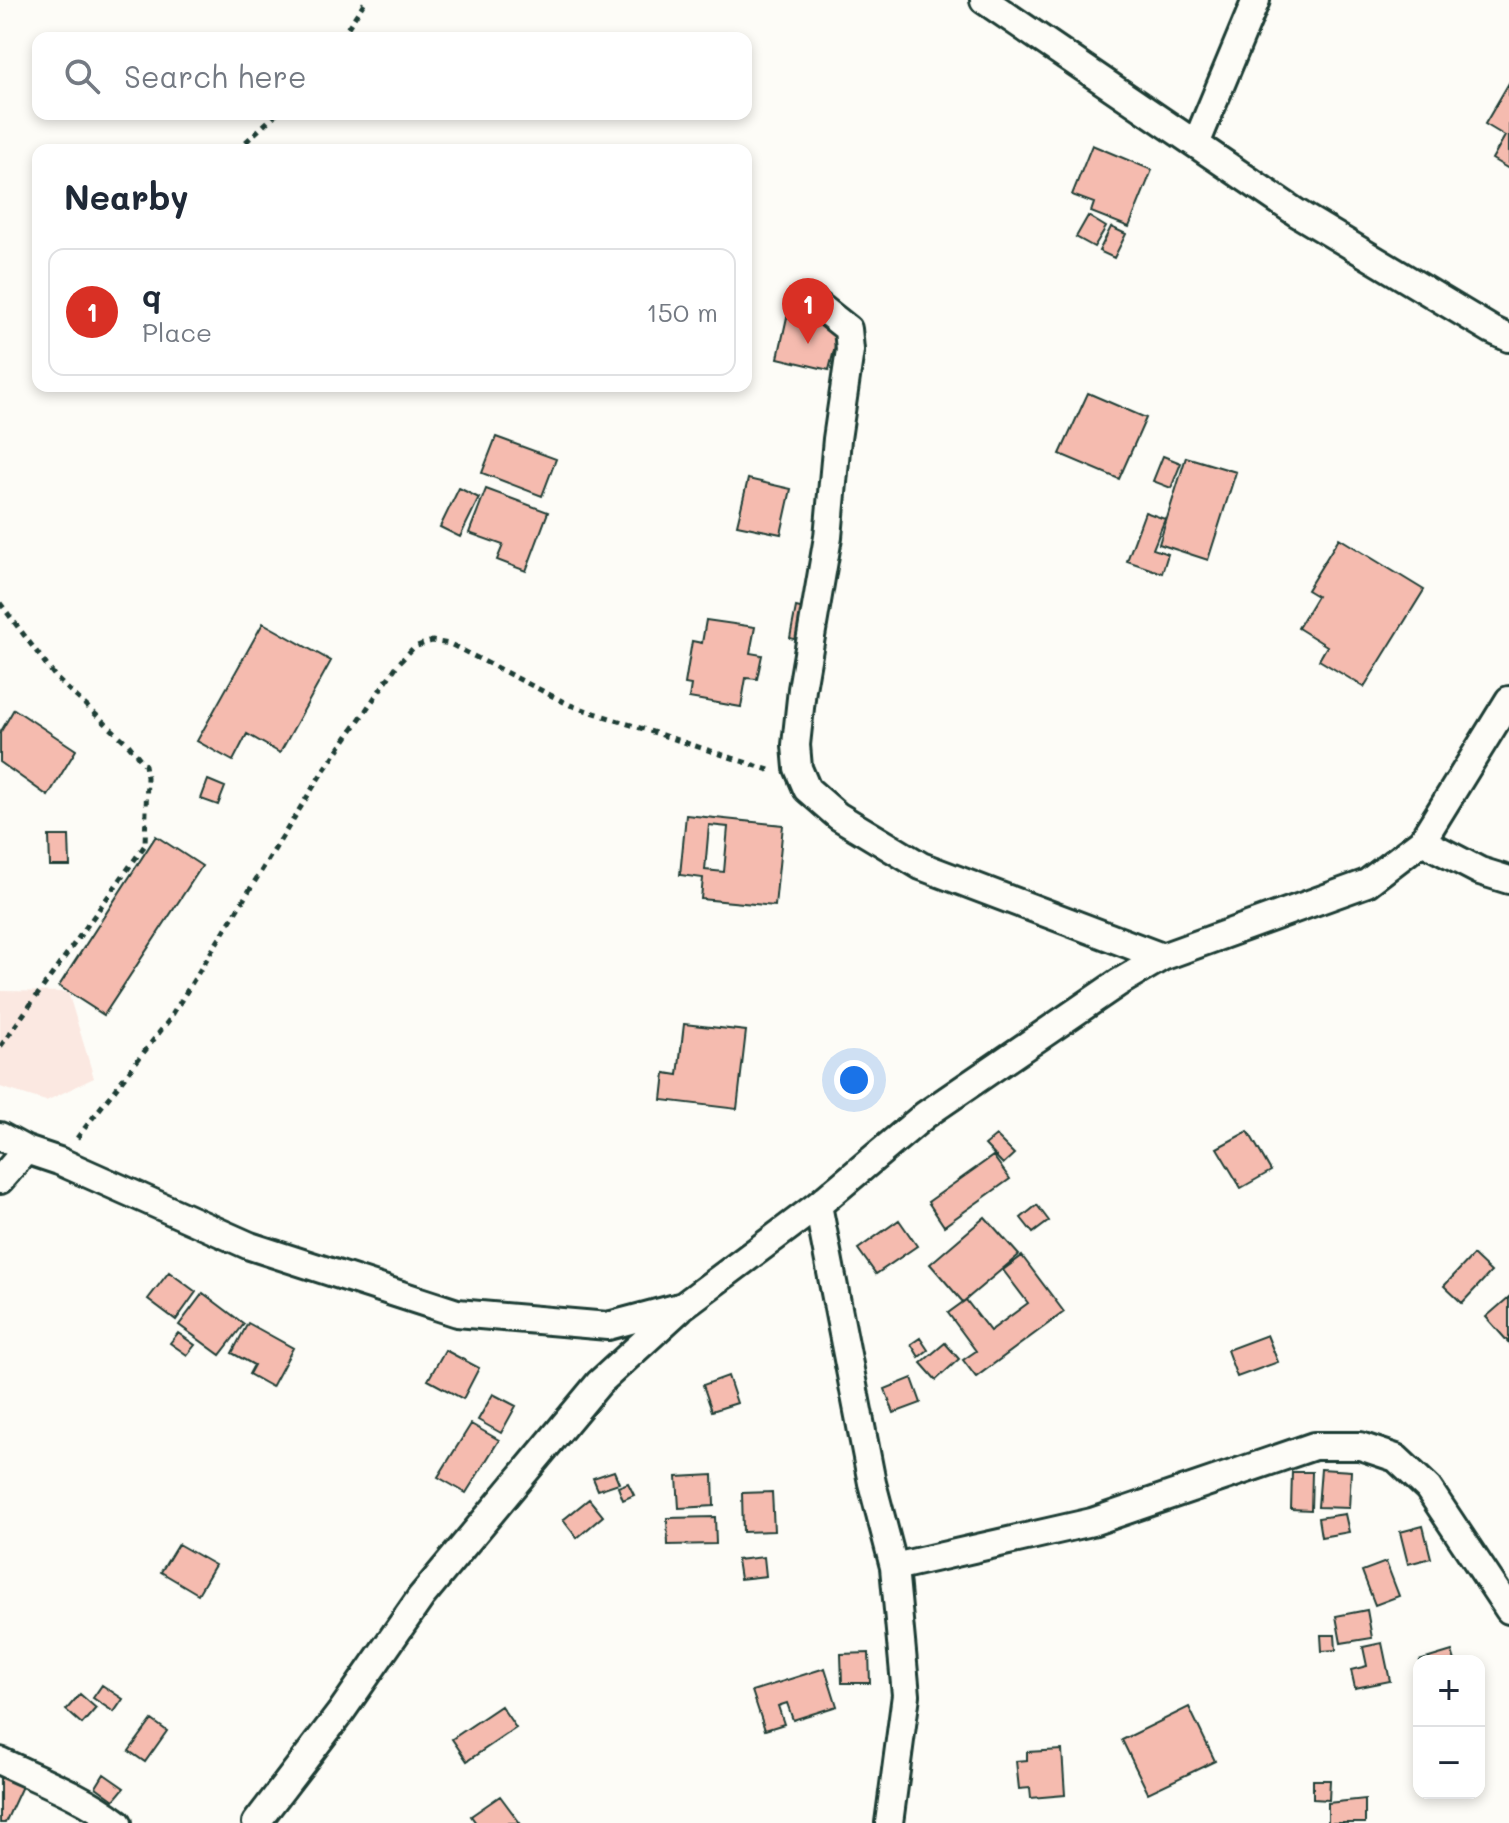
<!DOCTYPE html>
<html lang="en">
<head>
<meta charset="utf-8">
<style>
  :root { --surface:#fff; --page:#f2f2f3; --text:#1f2937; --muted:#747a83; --line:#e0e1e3; --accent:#d93025 }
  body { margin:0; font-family:Mali,sans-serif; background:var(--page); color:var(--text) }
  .controls { position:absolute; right:24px; bottom:24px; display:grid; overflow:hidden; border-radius:16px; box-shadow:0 4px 12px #0003 }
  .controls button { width:72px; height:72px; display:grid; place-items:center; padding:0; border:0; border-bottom:2px solid var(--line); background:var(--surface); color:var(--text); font:40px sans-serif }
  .you { position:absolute; left:854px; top:1080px; width:28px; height:28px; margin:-20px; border:6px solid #fff; border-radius:50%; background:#1a73e8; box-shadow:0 0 0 12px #1a73e833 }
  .badge { display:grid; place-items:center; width:52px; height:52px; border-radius:50%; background:var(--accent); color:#fff; font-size:26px; font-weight:700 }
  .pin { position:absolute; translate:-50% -66px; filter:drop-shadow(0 2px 4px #0008) }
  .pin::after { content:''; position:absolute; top:42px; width:28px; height:24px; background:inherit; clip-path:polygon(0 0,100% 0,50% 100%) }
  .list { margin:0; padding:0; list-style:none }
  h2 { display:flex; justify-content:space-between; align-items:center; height:104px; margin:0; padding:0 32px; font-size:34px }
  h2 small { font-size:26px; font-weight:400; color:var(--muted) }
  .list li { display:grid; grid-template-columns:52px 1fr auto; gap:24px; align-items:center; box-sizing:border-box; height:128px; margin:0 16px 16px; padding:0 16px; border:2px solid var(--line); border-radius:16px }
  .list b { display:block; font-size:30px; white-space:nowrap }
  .list p { margin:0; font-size:26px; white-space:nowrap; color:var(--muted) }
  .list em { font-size:26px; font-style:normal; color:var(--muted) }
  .icon { flex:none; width:44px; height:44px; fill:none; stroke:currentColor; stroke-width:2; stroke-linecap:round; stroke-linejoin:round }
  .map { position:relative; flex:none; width:1509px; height:1823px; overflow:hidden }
  .search { position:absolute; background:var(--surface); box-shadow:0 4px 12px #0003; left:32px; top:32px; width:720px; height:88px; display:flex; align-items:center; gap:20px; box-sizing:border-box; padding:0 28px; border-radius:16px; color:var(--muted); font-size:30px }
  .panel { position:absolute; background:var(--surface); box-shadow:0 4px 12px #0003; left:32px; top:144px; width:720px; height:248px; border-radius:16px }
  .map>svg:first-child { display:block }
</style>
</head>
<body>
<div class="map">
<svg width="1509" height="1823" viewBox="0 0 1509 1823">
  <rect width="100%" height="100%" fill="#fdfcf7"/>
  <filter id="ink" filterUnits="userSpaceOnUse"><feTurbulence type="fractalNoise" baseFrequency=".0125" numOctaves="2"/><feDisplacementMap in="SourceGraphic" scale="16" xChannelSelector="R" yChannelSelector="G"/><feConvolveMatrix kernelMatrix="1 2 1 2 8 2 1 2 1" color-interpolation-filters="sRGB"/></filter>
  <g filter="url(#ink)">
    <!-- built -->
    <path fill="#fbe8e1" d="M0 991 68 992 94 1078 46 1101 0 1087Z"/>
    <!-- building -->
    <path fill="#f5bbaf" stroke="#1f3d34" stroke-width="2" fill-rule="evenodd" d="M1509 83V169L1492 159 1505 136 1485 124Z
      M1092 145 1152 170 1129 227 1091 212 1094 203 1072 195Z
      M1088 216 1106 227 1094 247 1076 237Z
      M1111 227 1126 234 1114 258 1099 251Z
      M787 317 839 330 829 370 778 358Z
      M1088 393 1146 418 1119 479 1060 454Z
      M496 437 556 459 542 496 482 473Z
      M1163 456 1181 463 1171 488 1153 481Z
      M1186 457 1236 472 1208 560 1159 544Z
      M748 479 791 489 781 534 737 525Z
      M459 488 479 498 460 537 440 527Z
      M486 489 548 512 526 571 497 560 503 545 469 533Z
      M1145 512 1165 519 1153 549 1168 554 1162 573 1127 561Z
      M1339 538 1424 590 1364 687 1319 660 1327 646 1298 628 1317 596 1307 590Z
      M796 607 813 611 806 642 790 638Z
      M706 620 755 627 750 653 762 655 757 679 746 678 741 707 689 698 691 685 685 684 692 641 702 643Z
      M263 623 331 661 280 753 247 734 233 761 197 741Z
      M14 709 76 750 48 796 0 762V733Z
      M208 780 225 787 218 805 201 799Z
      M686 815 783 825 775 906 701 899 703 878 680 875ZM709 825 728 827 724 872 705 870Z
      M49 836H69L70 866H50Z
      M156 836 202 866 104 1015 59 986Z
      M684 1024 746 1031 737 1109 662 1100 665 1073 678 1075Z
      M1248 1131 1271 1171 1241 1188 1217 1148Z
      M996 1136 1014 1154 1003 1164 985 1145Z
      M993 1156 1010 1179 944 1226 928 1202Z
      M1037 1205 1049 1221 1033 1233 1021 1218Z
      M985 1217 1019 1255 963 1302 930 1264Z
      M899 1220 917 1246 876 1274 858 1249Z
      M1473 1255 1491 1272 1462 1303 1444 1286Z
      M1022 1256 1064 1312 976 1377 963 1360 976 1351 948 1313 966 1300 990 1331 1028 1303 1003 1270Z
      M169 1272 196 1292 176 1320 148 1299Z
      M203 1293 244 1324 220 1355 179 1325Z
      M1509 1297V1343L1486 1317Z
      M248 1323 293 1348 272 1387 249 1374 254 1365 232 1353Z
      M178 1333 195 1345 187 1355 170 1343Z
      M1267 1335 1278 1362 1237 1377 1227 1350Z
      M920 1338 928 1350 919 1357 911 1344Z
      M945 1343 959 1359 936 1380 921 1363Z
      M445 1350 479 1368 463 1399 428 1380Z
      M728 1376 737 1403 712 1411 703 1385Z
      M912 1378 921 1403 894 1413 885 1389Z
      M493 1394 516 1406 501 1433 478 1420Z
      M471 1424 499 1440 466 1493 438 1477Z
      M1321 1469 1351 1471 1349 1508 1318 1507Z
      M614 1471 619 1483 598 1490 593 1478Z
      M1292 1472H1312L1311 1510 1291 1509Z
      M713 1475 714 1506 679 1508 677 1477Z
      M628 1483 634 1495 623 1500 618 1487Z
      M772 1492 774 1531 743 1532 742 1493Z
      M589 1499 603 1516 577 1538 563 1520Z
      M1345 1514 1349 1532 1321 1537 1318 1518Z
      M715 1517 716 1544 668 1545 667 1518Z
      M1423 1526 1431 1558 1408 1564 1400 1532Z
      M178 1544 215 1565 198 1594 161 1572Z
      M764 1557 766 1576 740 1579 737 1560Z
      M1386 1562 1399 1596 1375 1605 1362 1571Z
      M1367 1610 1372 1638 1341 1643 1336 1616Z
      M1321 1635H1335L1336 1650 1322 1651Z
      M1382 1643 1390 1681 1355 1688 1351 1670 1367 1666 1363 1647Z
      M1452 1651 1455 1661H1419Z
      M869 1653 870 1683H842L841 1654Z
      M825 1668 837 1706 793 1720 787 1703 778 1706 784 1724 765 1730 752 1691Z
      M102 1685 123 1699 114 1712 93 1698Z
      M80 1694 96 1708 82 1724 66 1710Z
      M501 1706 516 1728 467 1761 452 1739Z
      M1189 1707 1215 1761 1148 1793 1122 1740Z
      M152 1720 167 1731 145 1762 129 1751Z
      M1062 1750 1065 1795 1031 1798 1030 1788 1019 1789 1016 1761 1027 1760V1752Z
      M0 1764 23 1784 5 1823H0Z
      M104 1774 124 1788 114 1800 96 1787Z
      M1313 1780H1330L1329 1800 1313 1799Z
      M500 1796 520 1823H476L471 1816Z
      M1365 1799V1823H1328V1803Z"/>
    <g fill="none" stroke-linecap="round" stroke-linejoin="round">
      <defs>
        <path id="street" d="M984 0 1297 213 1492 330 1509 338
          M1196 144 1256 0
          M814 302 848 329 850 350 837 439 828 537 802 689 796 745 798 768 807 789 838 816 921 866 1162 957
          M1422 841 1480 871 1509 880
          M0 1136 26 1150 59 1161 250 1246 457 1313 608 1326 683 1306 818 1205 925 1115 1118 983 1162 957 1367 883 1422 841 1509 700
          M0 1180 26 1150
          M818 1205 872 1483 894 1567 906 1695 889 1823
          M894 1567 1092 1522 1314 1446H1360L1396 1458 1428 1488 1509 1610
          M0 1761C40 1780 83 1796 118 1823
          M256 1823 341 1712 421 1597 599 1383 680 1309"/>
      </defs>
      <!-- street casing -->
      <use href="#street" stroke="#1f3d34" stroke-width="32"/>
      <!-- path -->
      <path stroke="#1f3d34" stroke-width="5" stroke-dasharray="6 6" stroke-linecap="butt" d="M341 38 366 0
        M237 150 276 114
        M0 603 57 679 128 744 145 765 147 777 145 845 0 1047
        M77 1138 169 1020 320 776 398 664 414 647 432 641 450 644 570 705 769 770"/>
      <!-- street -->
      <use href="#street" stroke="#fdfcf7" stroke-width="26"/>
    </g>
  </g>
</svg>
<div class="controls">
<button>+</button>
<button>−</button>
</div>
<div class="you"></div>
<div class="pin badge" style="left:808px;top:344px">1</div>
<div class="search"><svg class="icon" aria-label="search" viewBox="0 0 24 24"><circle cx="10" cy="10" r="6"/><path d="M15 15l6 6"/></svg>Search here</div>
<section class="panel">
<h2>Nearby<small></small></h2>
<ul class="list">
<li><span class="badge">1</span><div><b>q</b><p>Place</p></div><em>150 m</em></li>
</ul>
</section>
</div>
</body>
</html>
